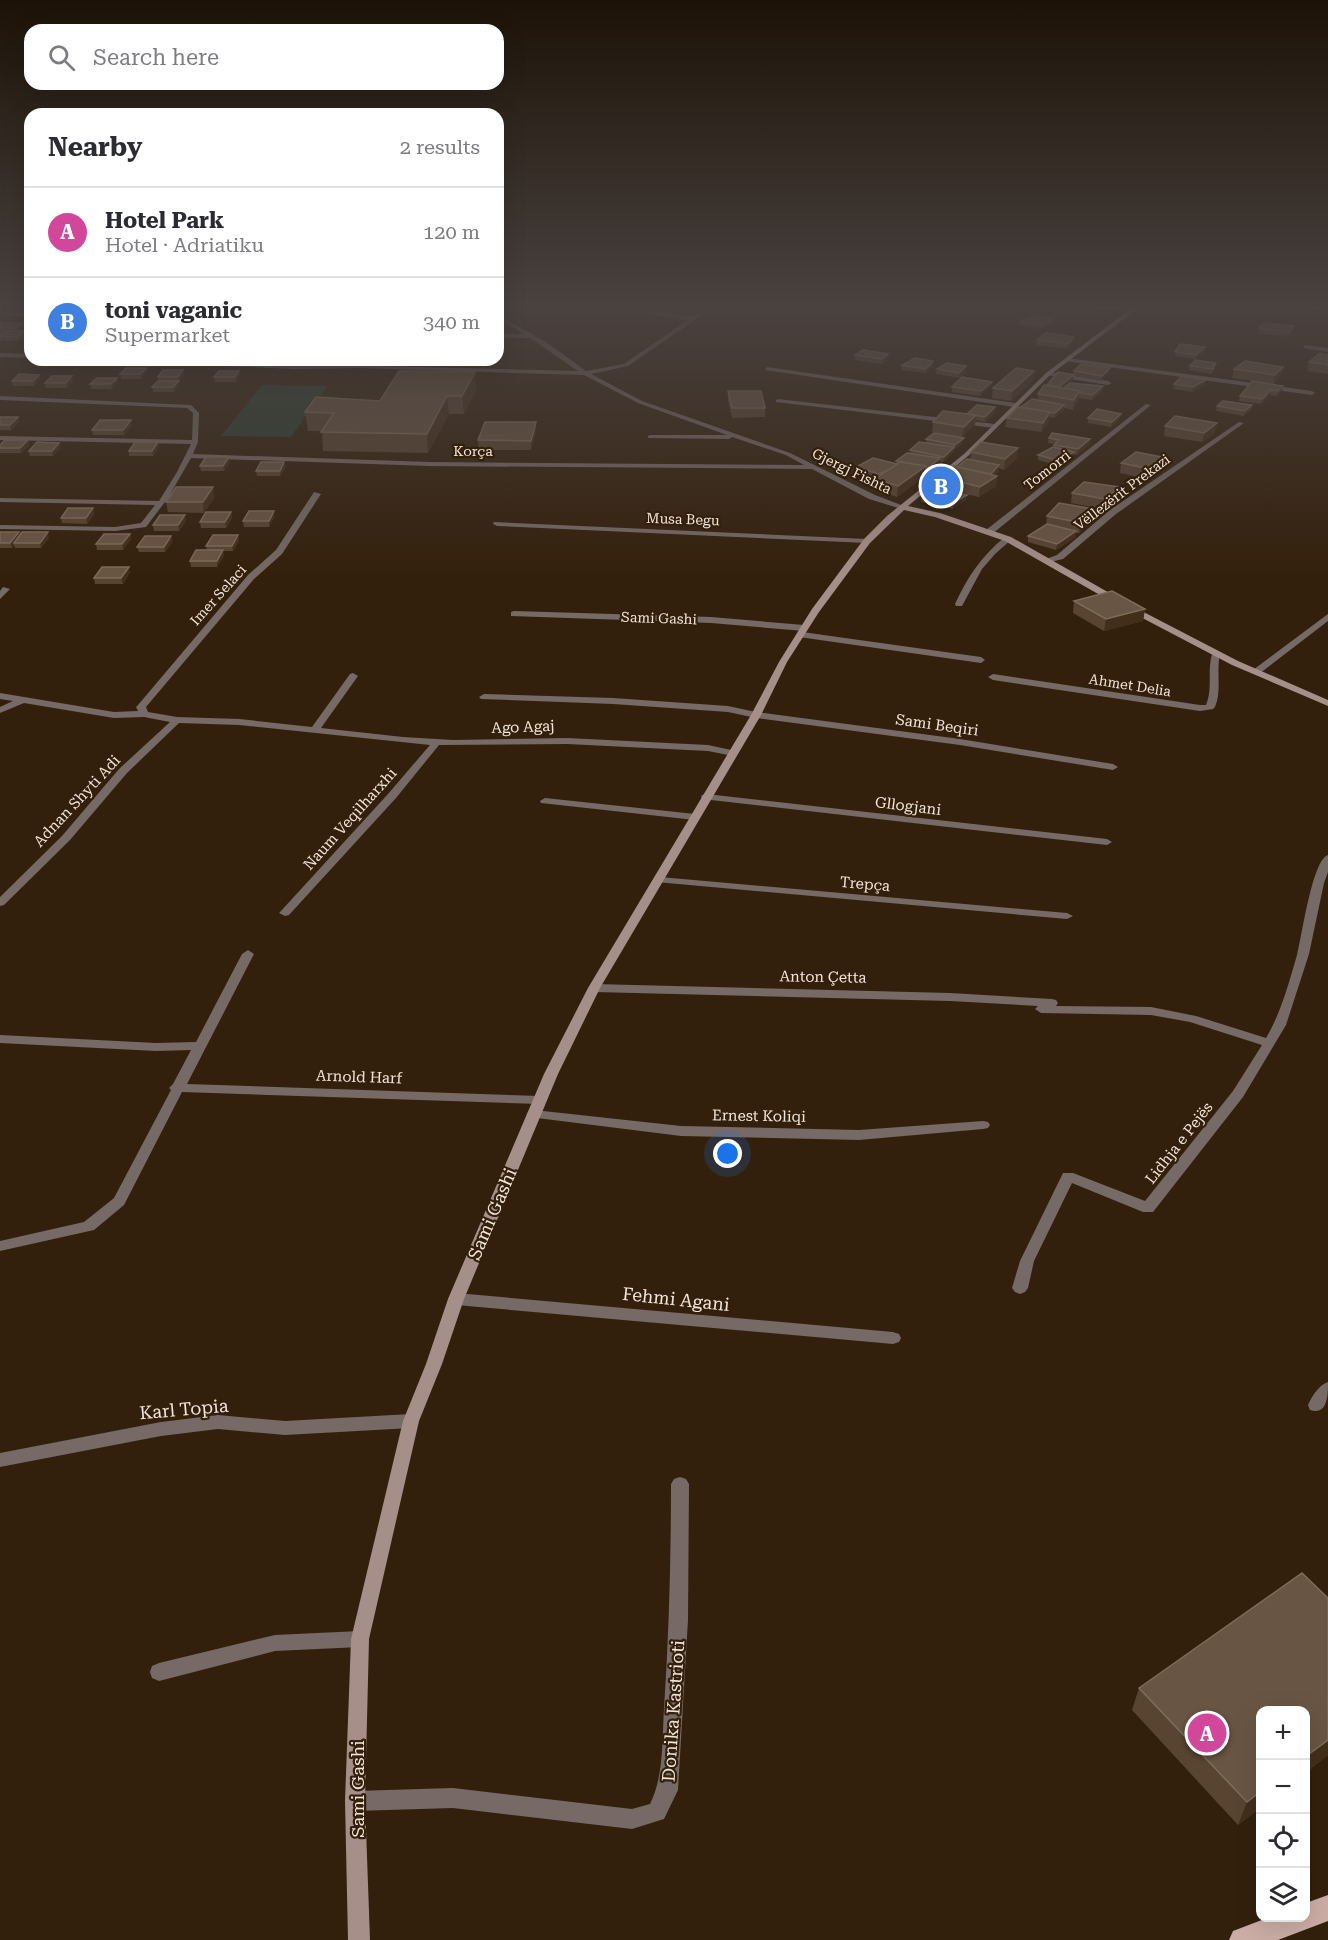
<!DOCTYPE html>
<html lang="en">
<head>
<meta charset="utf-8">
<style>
  :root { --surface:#fff; --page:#f2f2f3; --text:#2b2b33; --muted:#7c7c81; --line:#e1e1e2; --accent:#4f7642 }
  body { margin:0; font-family:"Roboto Serif",serif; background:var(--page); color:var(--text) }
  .controls { position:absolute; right:18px; bottom:18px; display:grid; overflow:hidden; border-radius:12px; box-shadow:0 6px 24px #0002 }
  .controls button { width:54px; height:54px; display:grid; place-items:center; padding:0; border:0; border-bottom:2px solid var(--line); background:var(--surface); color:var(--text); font:30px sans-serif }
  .you { position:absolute; left:728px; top:1154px; width:21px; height:21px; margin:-15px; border:4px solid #fff; border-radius:50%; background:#1a73e8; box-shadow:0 0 0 9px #1a73e833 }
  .badge { display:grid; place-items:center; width:39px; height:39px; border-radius:50%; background:var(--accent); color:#fff; font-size:20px; font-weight:700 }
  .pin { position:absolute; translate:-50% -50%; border:3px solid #fff; box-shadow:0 2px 6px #0006 }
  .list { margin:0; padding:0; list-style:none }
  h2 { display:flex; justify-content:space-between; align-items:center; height:78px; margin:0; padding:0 24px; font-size:26px }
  h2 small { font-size:20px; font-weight:400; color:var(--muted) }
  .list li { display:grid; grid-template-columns:39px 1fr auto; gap:18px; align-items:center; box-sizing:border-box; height:90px; padding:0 24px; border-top:2px solid var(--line) }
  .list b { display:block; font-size:22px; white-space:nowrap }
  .list p { margin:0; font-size:20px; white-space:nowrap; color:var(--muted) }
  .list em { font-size:20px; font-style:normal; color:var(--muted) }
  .icon { flex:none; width:33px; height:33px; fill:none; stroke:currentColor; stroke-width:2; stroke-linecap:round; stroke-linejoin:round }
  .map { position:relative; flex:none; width:1328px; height:1940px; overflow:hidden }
  .search { position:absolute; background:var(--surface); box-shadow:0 6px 24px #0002; left:24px; top:24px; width:480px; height:66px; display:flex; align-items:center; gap:15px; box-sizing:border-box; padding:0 21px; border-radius:18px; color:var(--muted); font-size:22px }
  .panel { position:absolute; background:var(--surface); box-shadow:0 6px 24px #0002; left:24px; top:108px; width:480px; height:258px; border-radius:18px }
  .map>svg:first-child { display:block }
</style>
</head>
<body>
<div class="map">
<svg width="1328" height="1940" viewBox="0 0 1328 1940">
  <rect width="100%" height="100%" fill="#33200c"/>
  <!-- green -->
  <path fill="#2a3e30" d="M262 385 327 386 291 437 221 436Z"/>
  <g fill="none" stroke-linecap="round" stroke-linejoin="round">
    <!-- street -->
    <path fill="#776965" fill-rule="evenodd" d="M597 305 692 317 699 313 702 315 628 366 591 374 642 401 790 453 875 495 909 508 905 510 869 499 812 469 430 466 191 458 168 498 146 527 115 531 0 529V525L115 527 141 523 155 505 0 502V498L159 501 177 472 191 444 0 440V436L192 440 193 413 187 408 0 400V396L191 405 199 413 198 442 193 454 430 462 804 465 786 455 732 437 729 439 648 438V436L650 435H727L638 403 584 375 359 368 296 369 129 362 126 360 578 371 530 338H498V334H524L498 319V315L546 342 586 371 624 364 688 320 599 307Z
      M998 305 1133 306 1136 308 1133 310 1001 307Z
      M1293 305 1328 307V311L1296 307Z
      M0 311 30 313V317L0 315Z
      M1305 345 1328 348V352L1303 348Z
      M0 353 30 354V358L0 357Z
      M1067 358 1312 391 1315 393 1312 395 1065 361Z
      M767 367 1015 403 1018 405 1015 407 765 370Z
      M1048 372 1108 381 1111 383 1108 385 1046 375Z
      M778 399 995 424 998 426 995 428 776 402V400Z
      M1146 404 1151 405 992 534H986V530Z
      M1239 422 1244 423 1116 514 1063 559 1046 563V559L1057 555 1110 510Z
      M314 492 321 494 282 554 254 579 146 707 148 712 177 717 239 719 312 727 350 674 353 673 358 676 321 728 403 737 453 740 567 738 708 745 736 751 738 753 733 756 708 751 567 744 439 745 396 798 289 915 285 916 279 913 281 911 388 794 430 745 239 725 179 723 127 773 70 840 4 905 0 906V897L62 836 119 769 170 722 144 717 114 718 24 703 0 713V707L13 701 0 699V693L114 712 138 711 136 707 138 705 248 575 276 550Z
      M494 522 867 539 871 541 867 543 497 526 493 524Z
      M1005 537 1012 539 995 554 982 569 962 606H956L955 604C967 578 982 555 1005 537Z
      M3 587 10 589 0 599V591Z
      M514 611 711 617 804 625 808 628 804 631 711 623 511 616V612Z
      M1328 614V621L1259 674H1253V670Z
      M802 632 981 657 985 660 981 663 799 637 798 635Z
      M1216 651 1220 654C1216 672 1222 690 1215 707L1213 709 1200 711 993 680 988 677 993 674 1200 705H1206C1213 688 1207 671 1212 654Z
      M484 694 613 698 728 706 756 712 960 739 1113 764 1118 767 1113 770 960 745 756 718 728 712 613 704 481 699 479 697Z
      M706 794 1107 839 1112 842 1107 845 702 799 701 797 702 795Z
      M545 798 695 814 700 817 695 820 541 803 540 801Z
      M1328 855V872L1324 883 1309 954 1286 1025 1243 1097 1153 1212H1143L1072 1183 1034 1261 1028 1288 1025 1292 1020 1294 1015 1292 1012 1288 1020 1261 1063 1173H1073L1145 1201 1233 1091 1262 1045 1190 1022 1151 1015 1041 1013 1035 1009 1038 1006 950 1001 594 992 588 988 594 984 950 993 1052 999 1056 1000 1058 1003 1056 1006 1151 1007 1196 1016 1266 1038C1281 1013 1289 982 1297 955 1302 937 1312 860 1328 855Z
      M660 877 1067 913 1073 916 1067 919 656 882 654 880Z
      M248 950 254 954 187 1084 540 1096 547 1100 540 1104 182 1092 124 1205 94 1230 0 1251V1241L84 1222 114 1198 171 1090 169 1088 173 1084 191 1050 156 1051 0 1043V1035L156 1043 196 1042 242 954Z
      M534 1110 681 1126 859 1130 983 1121 988 1122 990 1125 988 1128 983 1129 859 1140 681 1136 529 1117 527 1114 529 1111Z
      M456 1293 893 1332 899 1334 901 1338 899 1342 893 1344 456 1305 451 1303 448 1299 451 1295Z
      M1328 1382C1328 1394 1328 1416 1310 1410L1308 1405C1312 1396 1319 1385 1328 1382Z
      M411 1414 417 1416 419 1421 417 1426 411 1428 285 1435 218 1429 161 1436 0 1467V1453L161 1422 218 1415 285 1421Z
      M680 1477 686 1479 689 1484 688 1620 678 1790 664 1819 632 1829 453 1808 355 1811 348 1808 345 1801 348 1794 355 1791 453 1788 632 1809 650 1804C664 1776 662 1740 664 1709 669 1634 671 1559 671 1484L674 1479Z
      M360 1631 367 1633 369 1639 367 1645 360 1647 275 1651 159 1681 152 1678 150 1672 152 1666 159 1663 275 1635Z"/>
    <!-- secondary -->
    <path fill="#a78f89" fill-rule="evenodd" d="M1136 305H1142L1050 375 968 456 908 506 940 513 1011 537 1120 599V603H1114L1005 541 935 517 904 510 870 543 819 612 787 662 761 715 600 988 558 1074 464 1299 442 1364 419 1421 369 1639 365 1801 370 1940H348L345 1801 351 1639 403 1421 426 1364 448 1299 544 1074 588 988 751 715 779 662 812 609 864 539 887 516 964 454 1046 373Z
      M1132 606 1238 661 1328 700V706L1232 665 1129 611 1128 609Z"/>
    <!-- primary -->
    <path fill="#cbada5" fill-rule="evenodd" d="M1328 1895V1921L1278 1940H1229L1233 1931 1267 1918H1306V1903Z"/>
  </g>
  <!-- wall -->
  <path fill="#584431" d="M0 321H2L3 323 24 327 19 331H25L26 336 19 341H0V336L4 333H0Z
    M30 322V331H26L25 327Z
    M1020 322 1054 323 1043 329 1020 326Z
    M1294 326 1293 331 1288 337 1258 333 1259 328Z
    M30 333V342H26L25 338Z
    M1074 337 1073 341 1067 349 1036 345 1037 340Z
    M1205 347 1204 352 1195 359 1175 356V352Z
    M855 355 888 359 882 364 855 360Z
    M1328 355V374L1307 371 1309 362Z
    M933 361V366L926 373 902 370V365Z
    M1190 366 1215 368 1212 374 1189 370Z
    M1283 367 1281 376 1273 384 1232 378 1234 369Z
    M146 368 147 372 141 379H121L120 374Z
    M1110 368 1109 372 1101 381 1074 376 1073 379 1063 388 1103 386 1102 391 1092 400 1079 398 1073 410 1064 408V410L1054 418 1049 417V422L1041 432 1005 427 1007 418 1021 407 1038 400V394L1047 385 1073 375 1074 371Z
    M937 369 966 371 959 378 936 374Z
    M1034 371 1033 380 1011 401 992 398 993 388Z
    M475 372 476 390 464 414H449L428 453 323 451 322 431H308L305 412 380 401Z
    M39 375 40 379 34 386H13L12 381Z
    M184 375 179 381V385L174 392H153L152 387 158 381V377Z
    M240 375 236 382H215L214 377Z
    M117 378 118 382 112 389H91L90 384Z
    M73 381 67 388H46L45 383Z
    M992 382 991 386 980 396 952 392V387Z
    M1174 384 1205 385 1192 392 1173 389Z
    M1283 386 1282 391 1277 396 1270 395 1261 404 1239 401 1240 396Z
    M728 391 765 408V417L732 418 728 400Z
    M1252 405 1251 410 1244 416 1216 411 1217 406Z
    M995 412 985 422 976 420 975 425 962 437 932 432 933 422 967 414Z
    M1121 414 1120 418 1111 427 1088 423V418Z
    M0 417H18L19 422 11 430H0Z
    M132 425 124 435H93L92 430Z
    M1165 426 1215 433 1202 442 1164 436Z
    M536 432 531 450H479L478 440Z
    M1049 438 1090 444 1077 455 1074 454 1073 457 1060 466 1038 460V455L1054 447 1055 444 1048 443Z
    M926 439 963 443 954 450 953 452 943 462 939 461V463L928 474 925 473V476L897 497 874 489 876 478 856 472V467L896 464V461L910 453V450L926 443Z
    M28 440 29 445 21 453H0V445Z
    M158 442 159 447 153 456H129V451Z
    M59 443 60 448 53 456H30L29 451Z
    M971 452 1017 458 1004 470 999 468V471L994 475 997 476 996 486 979 497 940 488 941 477 970 459Z
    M1167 458 1165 468 1148 479 1120 473 1121 463Z
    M230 462 224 471H201L200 466Z
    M284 462 285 468 280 476H257L256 471Z
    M213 487 214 498 204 513 168 512 166 502Z
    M1072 493 1119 498 1104 509 1071 503Z
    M922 496 966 500 953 509 921 502Z
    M93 508 94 514 87 524 62 523 61 518Z
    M231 512 232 518 226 528H201L200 522Z
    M1047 516 1093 520 1079 533H1076V537L1056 550 1028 542V536L1046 525Z
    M274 517 269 527H244L243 521Z
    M186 521 179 531H154L153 525Z
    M0 532 20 535 49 538 41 548H15L14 545 12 548H0Z
    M130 534 131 539 123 550H97L96 544Z
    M238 535 239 541 233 551H223L224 556 217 567H191L190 561 207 550 206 546Z
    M171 536 172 542 165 552H139L137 547Z
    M130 572 123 584H95L94 578Z
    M1074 601 1145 609 1143 621 1104 631 1073 613Z
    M1328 1598V1755L1238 1825 1132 1710 1139 1688Z"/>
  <!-- shaded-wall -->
  <path fill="#432e1a" d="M1054 318V323L1043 329 1044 325Z
    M23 323 24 327 17 333 16 328Z
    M1294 326 1293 331 1288 337 1289 333Z
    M25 331 26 336 19 341 18 337Z
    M1074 337 1073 341 1067 349 1068 344Z
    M1205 347 1204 352 1195 359 1196 355Z
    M888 354V359L882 364V359Z
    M933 361V366L926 373V369Z
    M966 366V371L959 378V373Z
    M1283 367 1281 376 1273 384 1275 375Z
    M146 368 147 372 141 379V374Z
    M1110 368 1109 372 1101 381 1102 376Z
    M183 370 184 375 179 381 178 377Z
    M239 371 240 375 236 382 235 377Z
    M1034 371 1033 380 1011 401 1012 391Z
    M475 372 476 390 464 414 462 396Z
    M39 375 40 379 34 386 33 381Z
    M1074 375 1073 379 1059 391V387Z
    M72 376 73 381 67 388 66 383Z
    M117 378 118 382 112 389 111 384Z
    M1206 380 1205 385 1192 392 1193 387Z
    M179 381V385L174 392 173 387Z
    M992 382 991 386 980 396 981 391Z
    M1103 386 1102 391 1092 400 1093 395Z
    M1283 386 1282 391 1277 396 1278 391Z
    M1271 390 1270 395 1261 404 1262 399Z
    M1080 391 1078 400 1073 410 1074 400Z
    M447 396 449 414 428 453 427 434Z
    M1064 405V410L1054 418 1055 413Z
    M1252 405 1251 410 1244 416 1245 411Z
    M995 407V412L985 422V417Z
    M1050 412 1049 422 1041 432 1043 423Z
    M1121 414 1120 418 1111 427 1112 422Z
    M976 415 975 425 962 437 964 427Z
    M18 417 19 422 11 430 10 425Z
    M131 420 132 425 124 435 123 430Z
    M536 422V432L531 450V441Z
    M1217 423 1215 433 1202 442 1204 433Z
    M964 438 963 443 954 450 955 445Z
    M1090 439V444L1077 455 1078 449Z
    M28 440 29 445 21 453 20 448Z
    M158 442 159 447 153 456 152 451Z
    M59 443 60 448 53 456 52 451Z
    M954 447 953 452 943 462 944 457Z
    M1018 448 1017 458 1004 470 1005 459Z
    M1074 452 1073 457 1060 466V461Z
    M229 457 230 462 224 471 223 466Z
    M940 458 939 463 928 474V468Z
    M1167 458 1165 468 1148 479 1150 469Z
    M284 462 285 468 280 476V471Z
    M999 465V471L990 479V474Z
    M926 466 925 476 897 497 898 486Z
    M997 476 996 486 979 497 980 487Z
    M213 487 214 498 204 513 203 502Z
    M1120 487 1119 498 1104 509 1105 499Z
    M967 495 966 500 953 509V503Z
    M93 508 94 514 87 524 86 518Z
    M1094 509 1093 520 1079 533 1081 523Z
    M274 511V517L269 527V521Z
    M231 512 232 518 226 528 225 522Z
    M185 515 186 521 179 531 178 525Z
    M1076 531V537L1056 550 1057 544Z
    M19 532 21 538 14 543V545L12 548 10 543Z
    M48 532 49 538 41 548 40 543Z
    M130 534 131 539 123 550 122 544Z
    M238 535 239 541 233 551 232 546Z
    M171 536 172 542 165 552 164 547Z
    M223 550 224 556 217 567V561Z
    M129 567 130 572 123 584 121 578Z
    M1145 609 1143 621 1104 631 1106 619Z
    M1328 1740V1755L1305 1772V1757Z
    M1260 1792V1807L1238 1825 1247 1802Z"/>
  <!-- building -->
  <path fill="#695543" stroke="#7e6c5a" stroke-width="1.5" d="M1032 316 1054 318 1044 325 1020 322Z
    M4 323H23L16 328H0V326Z
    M1264 323 1294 326 1289 333 1259 328Z
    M5 331H25L18 337H0V336Z
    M30 333V338H25Z
    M1046 333 1074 337 1068 344 1037 340Z
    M1180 344 1205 347 1196 355 1175 352Z
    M863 350 888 354 882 359 855 355Z
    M1320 353 1328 355V365L1309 362Z
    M915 358 933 361 926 369 902 365Z
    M1195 360 1216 363 1213 369 1190 366Z
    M1245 361 1283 367 1275 375 1234 369Z
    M947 363 966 366 959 373 937 369Z
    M1081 364 1110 368 1102 376 1074 371Z
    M126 368H146L141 374H120Z
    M1016 368 1034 371 1012 391 993 388Z
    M163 370H183L178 377H158Z
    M219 371H239L235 377H214Z
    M399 371 475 372 462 396H447L427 434 321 432 334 413 305 412 316 397 380 401Z
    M1058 372 1074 375 1059 387 1047 385Z
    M19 374 39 375 33 381H12Z
    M52 376H72L66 383H45Z
    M1182 376 1206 380 1193 387 1174 384Z
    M962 377 992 382 981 391 952 387Z
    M97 378H117L111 384H90Z
    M158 381H179L173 387H152Z
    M1252 381 1283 386 1278 391 1271 390 1262 399 1240 396Z
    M1070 383 1103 386 1093 395 1079 393 1080 391 1064 388Z
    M1044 385 1080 391 1074 400 1038 394Z
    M728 391H761L765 408H732Z
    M1032 399 1064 405 1055 413 1021 407Z
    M1223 401 1252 405 1245 411 1217 406Z
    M977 405 995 407 985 417 967 414Z
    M1018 407 1050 412 1043 423 1007 418Z
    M1097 409 1121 414 1112 422 1088 418Z
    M943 411 976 415 964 427 933 422Z
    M1175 416 1217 423 1204 433 1165 426Z
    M0 417H18L10 425H0Z
    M100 420H131L123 430H92Z
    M485 422H536L531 441 478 440Z
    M934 433 964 438 955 445 926 439Z
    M1052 433 1090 439 1078 449 1054 445 1059 440 1049 438Z
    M5 440H28L20 448H0V445Z
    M37 442 59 443 52 451H29Z
    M135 442H158L152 451H129Z
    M919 442 954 447 944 457 910 450Z
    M981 442 1018 448 1005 459 971 452Z
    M1053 447 1074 452 1060 461 1038 455Z
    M1136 452 1167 458 1150 469 1121 463Z
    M907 453 940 458 928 468H926V466L896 461Z
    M206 457H229L223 466H200Z
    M873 458 897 464 888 470 879 474 856 467Z
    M967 459 999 465 991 474 957 467Z
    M261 462H284L280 471H256Z
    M900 462 926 466 898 486 875 479Z
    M954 466 997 476 980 487 941 477Z
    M1084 482 1120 487 1105 499 1072 493Z
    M176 487H213L203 502H166Z
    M935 489 967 495 953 503 922 496Z
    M1059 503 1094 509 1081 523 1047 516Z
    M68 508H93L86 518H61Z
    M249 511H274L269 521H243Z
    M206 512H231L225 522H200Z
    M160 515H185L178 525H153Z
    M1047 524 1076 531 1057 544 1028 536Z
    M0 532H19L10 543H0Z
    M22 532H48L40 543H14Z
    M104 534H130L122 544H96Z
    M213 535H238L232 546H206Z
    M145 536H171L164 547H137Z
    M196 550H223L217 561H190Z
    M102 567H129L121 578H94Z
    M1112 591 1145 609 1106 619 1074 601Z
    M1302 1573 1328 1598V1740L1305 1757V1710H1260V1792L1247 1802 1139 1688Z"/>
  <!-- sky -->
  <linearGradient id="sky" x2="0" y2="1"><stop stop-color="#1c1207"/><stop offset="0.53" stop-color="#4a4240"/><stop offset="1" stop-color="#4a4240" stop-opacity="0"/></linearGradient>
  <rect width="1328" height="576" fill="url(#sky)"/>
  <g text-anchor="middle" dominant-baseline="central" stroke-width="4.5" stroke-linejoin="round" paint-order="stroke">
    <!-- far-street labels -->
    <g font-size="14" fill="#f1e4d8" stroke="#33200c">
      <text x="473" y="451">Korça</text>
      <text transform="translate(1047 470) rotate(-38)">Tomorri</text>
      <text transform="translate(852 471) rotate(26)">Gjergj Fishta</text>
      <text transform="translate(1122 492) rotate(-37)">Vëllezërit Prekazi</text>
      <text transform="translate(683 519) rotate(2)">Musa Begu</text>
      <text transform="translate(218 595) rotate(-48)">Imer Selaci</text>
      <text transform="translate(659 618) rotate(2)">Sami Gashi</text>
      <text transform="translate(1130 685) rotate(9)">Ahmet Delia</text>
    </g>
    <!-- street labels -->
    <g font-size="15" fill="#f1e4d8" stroke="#33200c">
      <text transform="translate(937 725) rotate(8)">Sami Beqiri</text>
      <text transform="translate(523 727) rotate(-2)">Ago Agaj</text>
      <text transform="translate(77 801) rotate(-47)">Adnan Shyti Adi</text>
      <text transform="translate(908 806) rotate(7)">Gllogjani</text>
      <text transform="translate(350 819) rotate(-48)">Naum Veqilharxhi</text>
      <text transform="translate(865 884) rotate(5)">Trepça</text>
      <text transform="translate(823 977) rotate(1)">Anton Çetta</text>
      <text transform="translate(359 1077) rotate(2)">Arnold Harf</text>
      <text transform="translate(759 1116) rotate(1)">Ernest Koliqi</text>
      <text transform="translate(1179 1143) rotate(-52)">Lidhja e Pejës</text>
    </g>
    <!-- near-street labels -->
    <g font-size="18" fill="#f1e4d8" stroke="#33200c">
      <text transform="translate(492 1214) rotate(-67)">Sami Gashi</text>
      <text transform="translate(676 1299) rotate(6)">Fehmi Agani</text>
      <text transform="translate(184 1409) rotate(-5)">Karl Topia</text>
      <text transform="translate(673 1711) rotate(-86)">Donika Kastrioti</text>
      <text transform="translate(357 1789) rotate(-90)">Sami Gashi</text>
    </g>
  </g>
</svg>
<div class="controls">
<button>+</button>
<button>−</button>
<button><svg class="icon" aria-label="locate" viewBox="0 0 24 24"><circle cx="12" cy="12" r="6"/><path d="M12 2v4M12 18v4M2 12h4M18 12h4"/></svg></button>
<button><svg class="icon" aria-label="layers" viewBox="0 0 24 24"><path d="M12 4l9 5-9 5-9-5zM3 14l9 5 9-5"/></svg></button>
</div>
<div class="you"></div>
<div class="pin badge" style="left:1207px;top:1733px;background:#d1479c">A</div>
<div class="pin badge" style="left:941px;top:486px;background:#3f7fe0">B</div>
<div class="search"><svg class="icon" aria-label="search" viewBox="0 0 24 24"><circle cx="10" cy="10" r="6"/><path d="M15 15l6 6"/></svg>Search here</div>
<section class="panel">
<h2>Nearby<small>2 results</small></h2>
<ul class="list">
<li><span class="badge" style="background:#d1479c">A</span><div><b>Hotel Park</b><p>Hotel · Adriatiku</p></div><em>120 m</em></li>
<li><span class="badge" style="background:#3f7fe0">B</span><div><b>toni vaganic</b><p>Supermarket</p></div><em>340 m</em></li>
</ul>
</section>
</div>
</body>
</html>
